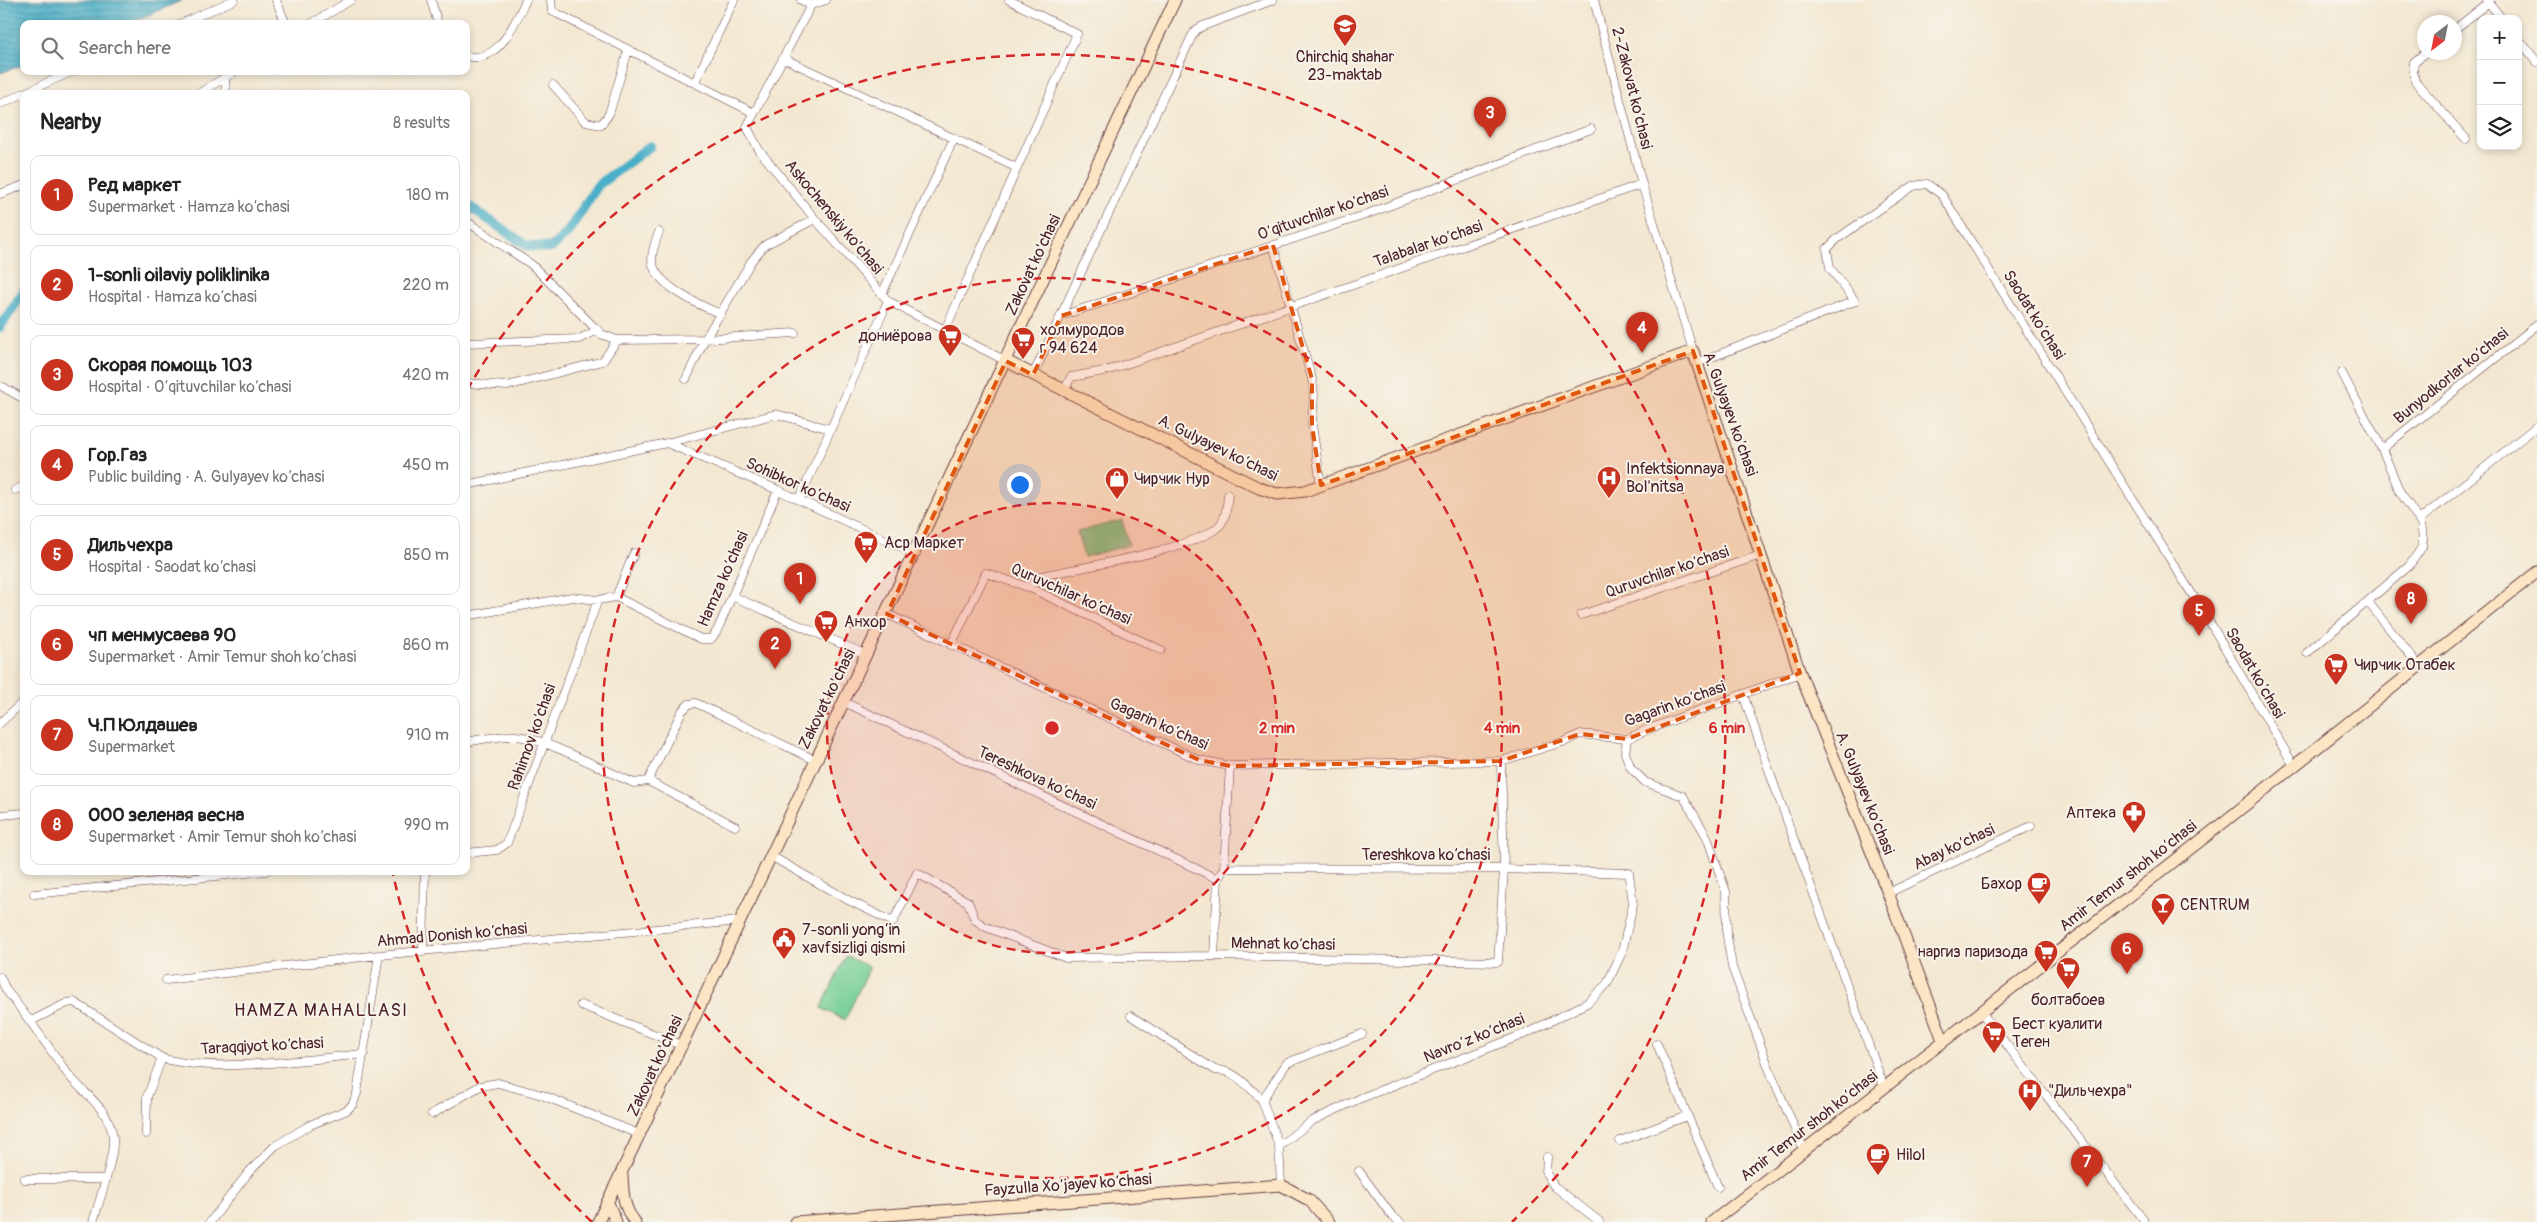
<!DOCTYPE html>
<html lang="en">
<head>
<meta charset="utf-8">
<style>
  :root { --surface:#fff; --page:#f2f2f2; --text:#222; --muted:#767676; --line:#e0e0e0; --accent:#c8321e }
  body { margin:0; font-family:Pangolin,sans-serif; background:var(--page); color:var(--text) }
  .controls { position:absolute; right:15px; top:15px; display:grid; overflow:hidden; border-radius:10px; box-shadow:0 2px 8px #0003 }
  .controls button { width:45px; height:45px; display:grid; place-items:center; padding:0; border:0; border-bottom:1px solid var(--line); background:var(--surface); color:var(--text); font:25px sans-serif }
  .compass { position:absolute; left:2417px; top:15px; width:45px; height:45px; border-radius:50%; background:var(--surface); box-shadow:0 2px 8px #0003; rotate:212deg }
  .you { position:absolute; left:1019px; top:484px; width:18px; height:18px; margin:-12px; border:4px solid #fff; border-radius:50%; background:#1a73e8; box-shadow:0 0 0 8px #1a73e833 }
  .badge { display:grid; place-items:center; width:32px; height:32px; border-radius:50%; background:var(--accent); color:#fff; font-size:16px; font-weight:700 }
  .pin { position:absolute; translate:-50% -41px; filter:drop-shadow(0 1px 2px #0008) }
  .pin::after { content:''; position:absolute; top:26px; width:18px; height:15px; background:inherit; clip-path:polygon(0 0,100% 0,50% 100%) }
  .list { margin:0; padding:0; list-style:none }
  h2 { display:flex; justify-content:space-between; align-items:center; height:65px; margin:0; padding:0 20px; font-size:21px }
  h2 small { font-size:16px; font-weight:400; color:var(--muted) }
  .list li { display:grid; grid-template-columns:32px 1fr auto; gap:15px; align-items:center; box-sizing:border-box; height:80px; margin:0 10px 10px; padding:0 10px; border:1px solid var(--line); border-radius:10px }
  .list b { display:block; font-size:19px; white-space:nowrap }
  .list p { margin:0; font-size:16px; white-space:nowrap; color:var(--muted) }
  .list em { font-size:16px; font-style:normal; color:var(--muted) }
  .icon { flex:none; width:28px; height:28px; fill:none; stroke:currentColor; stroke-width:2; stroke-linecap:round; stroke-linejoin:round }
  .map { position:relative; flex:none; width:2537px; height:1222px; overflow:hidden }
  .search { position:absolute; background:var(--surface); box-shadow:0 2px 8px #0003; left:20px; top:20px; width:450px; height:55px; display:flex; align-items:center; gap:12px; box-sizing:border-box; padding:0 18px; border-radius:10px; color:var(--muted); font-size:19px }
  .panel { position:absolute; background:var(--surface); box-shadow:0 2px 8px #0003; left:20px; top:90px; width:450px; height:785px; border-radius:10px }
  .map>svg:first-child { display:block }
</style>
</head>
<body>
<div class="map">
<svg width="2537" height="1222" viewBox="0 0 2537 1222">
  <defs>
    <pattern id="water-rules" width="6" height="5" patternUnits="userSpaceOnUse" patternTransform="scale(1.25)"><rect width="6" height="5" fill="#49afc8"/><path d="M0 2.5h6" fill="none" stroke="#3f8ea3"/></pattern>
  </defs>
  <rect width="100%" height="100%" fill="#f7f3e8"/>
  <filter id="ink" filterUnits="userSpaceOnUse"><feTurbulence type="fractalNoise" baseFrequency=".02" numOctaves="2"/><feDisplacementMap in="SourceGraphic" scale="10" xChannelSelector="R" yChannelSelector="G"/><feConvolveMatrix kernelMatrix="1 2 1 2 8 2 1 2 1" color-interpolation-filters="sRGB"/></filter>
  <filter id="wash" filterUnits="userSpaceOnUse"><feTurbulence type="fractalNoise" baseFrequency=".0096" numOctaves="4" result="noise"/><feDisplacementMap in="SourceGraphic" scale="20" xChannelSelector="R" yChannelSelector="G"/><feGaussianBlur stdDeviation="1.12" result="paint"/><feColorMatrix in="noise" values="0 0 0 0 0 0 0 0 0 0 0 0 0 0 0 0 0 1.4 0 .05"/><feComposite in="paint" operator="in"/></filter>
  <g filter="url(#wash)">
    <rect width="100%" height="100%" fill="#f3e7d1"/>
    <!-- garden -->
    <path fill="#76cf96" stroke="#607760" d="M1122 520 1129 545 1084 557 1077 532Z
      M846 956 870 967 845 1020 821 1008Z"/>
    <!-- water -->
    <path fill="url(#water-rules)" stroke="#4a677a" d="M0 0H183L128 24H24V65L0 73Z"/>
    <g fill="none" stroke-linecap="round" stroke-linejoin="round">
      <!-- canal -->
      <path stroke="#49afc8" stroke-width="10" d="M466 204 527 246 551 248 567 233 598 185 650 146
        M0 327 24 291"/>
    </g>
  </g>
  <g filter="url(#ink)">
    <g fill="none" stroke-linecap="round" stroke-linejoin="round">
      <defs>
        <path id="street" d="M276 0 286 24
          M431 0 438 24
          M551 0 552 11 754 113
          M801 0 811 5
          M826 0 811 5 747 127 759 150 815 219 888 301 1006 361
          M1594 0 1642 184 1693 351
          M2487 0 2502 19
          M180 24 234 0
          M311 24 351 0
          M2454 30 2489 2
          M2518 38 2537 62
          M2426 52 2414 62 2413 71 2415 81 2466 139
          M466 56C499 65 515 22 526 0
          M783 58 1017 168
          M225 77 226 94
          M695 82 734 0
          M553 85 586 122 601 125 609 114 628 51
          M198 94 235 71
          M0 104 73 71
          M0 194 24 185
          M466 221 532 265 601 334 617 340 705 339 795 333
          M659 232C656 240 652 250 652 258 651 284 701 306 721 314
          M1273 245 1312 379 1314 395 1312 425 1321 485
          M882 294 954 138
          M1061 316 1362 216 1591 129
          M945 330 1077 34 1009 0
          M466 343 579 339 598 330
          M1697 363 1855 301 1830 268 1827 249 1837 239 1913 186 1927 184 1942 195 2212 626 2294 766
          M1033 375 1192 36 1196 30 1203 26 1273 0
          M686 379 705 339 752 260 765 245 815 219
          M466 383 507 386 603 361 617 340
          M3 387 24 399
          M1064 391 1071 377 1109 370 1642 184
          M667 443 778 490 916 554
          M2382 449 2537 325
          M466 485 667 443 776 414 830 429
          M15 490 24 486
          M799 500 888 301
          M2419 520 2537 426
          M1028 587 1041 576C1077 568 1199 549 1220 525 1227 517 1227 504 1228 495
          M732 596 867 655
          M616 597 634 553
          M2368 602 2419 666
          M887 614 1199 760 1230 766 1501 761 1566 741 1580 734 1627 739 1649 729 1800 673
          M1581 615 1761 555
          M466 616 572 597 598 600 616 597 701 639H711L717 631 778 490
          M951 645 986 573 1028 587 1161 650
          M2307 653 2409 566 2422 547 2423 539 2421 523 2400 492 2382 449 2342 373
          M1743 694 1772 779 1884 1087
          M844 702 1218 879
          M0 723 24 701
          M1627 739 1625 753 1631 768 1645 782 1683 796 1707 837 1726 892 1727 936 1732 967 1770 1071 1804 1150
          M466 742C482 739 499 735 516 736 547 739 603 770 634 783L648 781 735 826
          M648 781 682 711 689 704 696 703 815 760
          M1 815 24 813
          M466 853 497 850 507 843 598 600
          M771 856 848 900 893 922 917 873 968 902 975 920 986 927 1066 958 1214 956 1498 962 1504 869 1501 761
          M1224 868 1504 869 1629 873 1633 904 1622 952 1607 984 1587 1003 1527 1033 1361 1098 1312 1121 1279 1146 1281 1185
          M1888 893 2031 826
          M34 894 266 871
          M423 952 425 871
          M1214 956 1218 879 1224 868 1230 766
          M0 977 6 990C28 1017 47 1045 67 1073 83 1094 109 1107 113 1137 115 1156 99 1202 93 1222
          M166 980 379 955 740 921
          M581 1005 683 1046
          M1981 1012 2145 1222
          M1131 1016 1215 1070C1234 1069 1250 1088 1262 1100
          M31 1021 67 1003 74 1002 162 1058C213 1074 309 1059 364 1054
          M1657 1044 1718 1187
          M432 1114 480 1086 498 1083 542 1095 641 1135
          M146 1134 147 1097 162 1058
          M1620 1141 1687 1116
          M1279 1146 1262 1100 1287 1063 1362 1034
          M1547 1157 1546 1173 1554 1186 1600 1222
          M1359 1171 1392 1216 1400 1222
          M24 1179H106
          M210 1222 249 1172 275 1146 310 1125 347 1110 353 1104 357 1093 379 955"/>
        <path id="secondary" d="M1006 361 1259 488 1277 494 1305 491 1693 351 1800 673 1888 893 1943 1040
          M622 1175C623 1193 623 1208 635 1222
          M608 1203 616 1222
          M598 1222 1175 0
          M795 1222 1281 1185 1309 1200 1329 1222
          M1712 1222 2209 834 2537 572"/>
      </defs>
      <!-- street casing -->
      <use href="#street" stroke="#633d44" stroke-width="9"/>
      <!-- secondary casing -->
      <use href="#secondary" stroke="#633d44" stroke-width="13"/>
      <!-- street -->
      <use href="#street" stroke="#fff" stroke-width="8"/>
      <!-- secondary -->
      <use href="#secondary" stroke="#fce5c4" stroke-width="11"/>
    </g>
  </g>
  <!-- marked area -->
  <path fill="#e0560e" fill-opacity="0.2" stroke="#e0560e" stroke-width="4" stroke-dasharray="10 6" stroke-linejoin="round" d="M1273 245 1312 379V425L1321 485 1693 351 1800 673 1627 739 1580 734 1501 761 1230 766 1199 760 887 614 1006 361 1033 375 1061 316Z"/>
  <!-- distance rings -->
  <circle cx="1052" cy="728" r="225" fill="#d62828" fill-opacity=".12"/>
  <g fill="none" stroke="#d62828" stroke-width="2.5" stroke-dasharray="9 6">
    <circle cx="1052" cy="728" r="225"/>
    <circle cx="1052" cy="728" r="450"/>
    <path d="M592 1222A675 675 0 0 1 393 874M467 390A675 675 0 1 1 1512 1222"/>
  </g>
  <!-- icons -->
  <defs>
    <symbol id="school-pin" viewBox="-11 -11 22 30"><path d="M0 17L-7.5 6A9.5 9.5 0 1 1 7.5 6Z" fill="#c8321e" stroke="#f7f3e8"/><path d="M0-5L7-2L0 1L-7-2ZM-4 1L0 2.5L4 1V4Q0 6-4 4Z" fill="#fff"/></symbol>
    <symbol id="supermarket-pin" viewBox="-11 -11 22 30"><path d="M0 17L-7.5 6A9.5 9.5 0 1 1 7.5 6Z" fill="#c8321e" stroke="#f7f3e8"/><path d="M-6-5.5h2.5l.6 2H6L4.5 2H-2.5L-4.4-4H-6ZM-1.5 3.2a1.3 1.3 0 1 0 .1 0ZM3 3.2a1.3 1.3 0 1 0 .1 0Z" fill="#fff"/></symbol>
    <symbol id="hospital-pin" viewBox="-11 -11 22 30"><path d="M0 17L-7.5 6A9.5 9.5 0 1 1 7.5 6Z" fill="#c8321e" stroke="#f7f3e8"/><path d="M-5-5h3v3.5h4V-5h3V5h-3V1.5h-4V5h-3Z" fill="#fff"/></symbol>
    <symbol id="shop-pin" viewBox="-11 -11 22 30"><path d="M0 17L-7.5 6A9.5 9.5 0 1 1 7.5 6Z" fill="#c8321e" stroke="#f7f3e8"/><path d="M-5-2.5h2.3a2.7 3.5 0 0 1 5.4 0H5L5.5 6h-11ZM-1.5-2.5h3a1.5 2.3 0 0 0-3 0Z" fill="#fff"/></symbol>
    <symbol id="pharmacy-pin" viewBox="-11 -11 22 30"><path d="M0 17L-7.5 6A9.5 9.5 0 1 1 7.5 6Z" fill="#c8321e" stroke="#f7f3e8"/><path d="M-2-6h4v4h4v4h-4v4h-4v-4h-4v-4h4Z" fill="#fff"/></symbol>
    <symbol id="cafe-pin" viewBox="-11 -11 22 30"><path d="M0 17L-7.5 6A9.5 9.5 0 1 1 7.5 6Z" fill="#c8321e" stroke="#f7f3e8"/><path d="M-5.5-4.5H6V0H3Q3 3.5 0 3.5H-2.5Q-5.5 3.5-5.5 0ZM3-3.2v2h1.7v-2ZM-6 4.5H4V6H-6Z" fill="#fff"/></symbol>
    <symbol id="bar-pin" viewBox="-11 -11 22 30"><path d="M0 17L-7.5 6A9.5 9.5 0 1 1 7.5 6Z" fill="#c8321e" stroke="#f7f3e8"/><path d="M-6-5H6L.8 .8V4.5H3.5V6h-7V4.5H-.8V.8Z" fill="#fff"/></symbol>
    <symbol id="civic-pin" viewBox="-11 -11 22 30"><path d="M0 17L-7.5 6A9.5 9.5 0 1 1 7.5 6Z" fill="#c8321e" stroke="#f7f3e8"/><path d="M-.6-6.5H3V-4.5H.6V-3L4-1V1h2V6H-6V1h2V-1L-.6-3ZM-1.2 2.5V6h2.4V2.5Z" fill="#fff"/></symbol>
  </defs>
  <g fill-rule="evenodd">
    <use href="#school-pin" x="1331" y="12" width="28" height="38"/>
    <use href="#supermarket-pin" x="936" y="322" width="28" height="38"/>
    <use href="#supermarket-pin" x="1009" y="325" width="28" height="38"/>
    <use href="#hospital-pin" x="1595" y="464" width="28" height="38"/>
    <use href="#shop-pin" x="1103" y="465" width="28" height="38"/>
    <use href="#supermarket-pin" x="852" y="529" width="28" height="38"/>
    <use href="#supermarket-pin" x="812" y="608" width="28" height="38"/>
    <use href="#supermarket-pin" x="2322" y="651" width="28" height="38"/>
    <use href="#pharmacy-pin" x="2120" y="799" width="28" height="38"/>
    <use href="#cafe-pin" x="2025" y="870" width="28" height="38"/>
    <use href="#bar-pin" x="2149" y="891" width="28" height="38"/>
    <use href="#civic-pin" x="770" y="925" width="28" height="38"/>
    <use href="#supermarket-pin" x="2032" y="938" width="28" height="38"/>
    <use href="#supermarket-pin" x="2054" y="955" width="28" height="38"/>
    <use href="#supermarket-pin" x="1980" y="1019" width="28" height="38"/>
    <use href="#hospital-pin" x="2016" y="1077" width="28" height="38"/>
    <use href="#cafe-pin" x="1864" y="1141" width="28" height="38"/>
  </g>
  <g text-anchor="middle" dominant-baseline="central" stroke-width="4" stroke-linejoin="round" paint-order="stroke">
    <!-- poi labels -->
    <g font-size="16" fill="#4a1f2b" stroke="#f7f3e8" text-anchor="start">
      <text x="1345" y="57" text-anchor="middle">Chirchiq shahar<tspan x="1345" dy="18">23-maktab</tspan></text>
      <text x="1040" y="330">холмуродов<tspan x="1040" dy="18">г 94 624</tspan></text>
      <text x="932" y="336" text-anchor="end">дониёрова</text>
      <text x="1626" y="469">Infektsionnaya<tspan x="1626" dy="18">Bol'nitsa</tspan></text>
      <text x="1134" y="479">Чирчик Нур</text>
      <text x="884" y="543">Аср Маркет</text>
      <text x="844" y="622">Анхор</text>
      <text x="2354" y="665">Чирчик Отабек</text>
      <text x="2116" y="813" text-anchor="end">Аптека</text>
      <text x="2022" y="884" text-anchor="end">Бахор</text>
      <text x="2180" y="905">CENTRUM</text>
      <text x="802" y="930">7-sonli yong‘in<tspan x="802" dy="18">xavfsizligi qismi</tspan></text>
      <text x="2028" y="952" text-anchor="end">наргиз паризода</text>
      <text x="2068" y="1000" text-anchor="middle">болтабоев</text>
      <text x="2012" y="1024">Бест куалити<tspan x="2012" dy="18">Теген</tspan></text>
      <text x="2048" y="1091">"Дильчехра"</text>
      <text x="1896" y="1155">Hilol</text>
    </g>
    <!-- street labels -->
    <g font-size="16" fill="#4a1f2b" stroke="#f7f3e8">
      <text transform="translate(1632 88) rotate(76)">2-Zakovat ko‘chasi</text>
      <text transform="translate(1323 213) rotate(-19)">O‘qituvchilar ko‘chasi</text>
      <text transform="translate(834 217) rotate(50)">Askochenskiy ko'chasi</text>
      <text transform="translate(1428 244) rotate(-19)">Talabalar ko‘chasi</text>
      <text transform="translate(1033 265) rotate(-65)">Zakovat ko'chasi</text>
      <text transform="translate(2034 315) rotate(58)">Saodat ko‘chasi</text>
      <text transform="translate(2451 376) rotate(-39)">Bunyodkorlar ko‘chasi</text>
      <text transform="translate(1730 414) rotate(70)">A. Gulyayev ko‘chasi</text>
      <text transform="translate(1218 448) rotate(26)">A. Gulyayev ko‘chasi</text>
      <text transform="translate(798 485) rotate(24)">Sohibkor ko‘chasi</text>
      <text transform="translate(1667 572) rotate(-19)">Quruvchilar ko‘chasi</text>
      <text transform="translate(723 579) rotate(-66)">Hamza ko‘chasi</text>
      <text transform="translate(1071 594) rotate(24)">Quruvchilar ko‘chasi</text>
      <text transform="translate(2255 673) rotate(60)">Saodat ko‘chasi</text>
      <text transform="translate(827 699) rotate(-64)">Zakovat ko'chasi</text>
      <text transform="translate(1675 704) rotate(-20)">Gagarin ko‘chasi</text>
      <text transform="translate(1159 724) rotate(24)">Gagarin ko‘chasi</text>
      <text transform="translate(532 737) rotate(-70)">Rahimov ko‘chasi</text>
      <text transform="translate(1037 778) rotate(25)">Tereshkova ko‘chasi</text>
      <text transform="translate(1865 793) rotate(68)">A. Gulyayev ko‘chasi</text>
      <text transform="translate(1954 847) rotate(-25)">Abay ko‘chasi</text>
      <text x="1426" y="855">Tereshkova ko‘chasi</text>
      <text transform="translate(2128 876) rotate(-38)">Amir Temur shoh ko‘chasi</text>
      <text transform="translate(452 935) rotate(-5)">Ahmad Donish ko‘chasi</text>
      <text transform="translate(1283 944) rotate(1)">Mehnat ko‘chasi</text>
      <text transform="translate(1474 1038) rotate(-22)">Navro‘z ko‘chasi</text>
      <text transform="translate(262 1046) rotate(-3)">Taraqqiyot ko‘chasi</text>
      <text transform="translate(655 1066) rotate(-65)">Zakovat ko'chasi</text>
      <text transform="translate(1809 1126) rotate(-38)">Amir Temur shoh ko‘chasi</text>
      <text transform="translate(1068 1185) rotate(-4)">Fayzulla Xo‘jayev ko‘chasi</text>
    </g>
    <!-- neighbourhood labels -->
    <g font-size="18" letter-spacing="1" fill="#4a1f2b" stroke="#f7f3e8">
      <text x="321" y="1010">HAMZA MAHALLASI</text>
    </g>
  </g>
  <circle cx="1052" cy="728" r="8" fill="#d62828" stroke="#f7f3e8" stroke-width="2.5"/>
  <g font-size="15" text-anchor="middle" font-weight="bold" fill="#d62828" stroke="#f7f3e8" stroke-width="4" stroke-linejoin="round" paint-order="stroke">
    <text x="1277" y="733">2 min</text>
    <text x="1502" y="733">4 min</text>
    <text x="1727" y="733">6 min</text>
  </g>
</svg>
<div class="controls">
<button>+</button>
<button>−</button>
<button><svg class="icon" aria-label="layers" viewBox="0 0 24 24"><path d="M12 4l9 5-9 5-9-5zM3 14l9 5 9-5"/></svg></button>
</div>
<svg class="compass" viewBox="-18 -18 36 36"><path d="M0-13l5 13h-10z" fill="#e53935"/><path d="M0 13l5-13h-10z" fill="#767676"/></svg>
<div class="you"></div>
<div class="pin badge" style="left:800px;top:604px">1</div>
<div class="pin badge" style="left:775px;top:669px">2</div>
<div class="pin badge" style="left:1490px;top:138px">3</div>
<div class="pin badge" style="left:1642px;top:353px">4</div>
<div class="pin badge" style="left:2199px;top:636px">5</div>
<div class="pin badge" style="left:2127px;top:974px">6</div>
<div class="pin badge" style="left:2087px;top:1187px">7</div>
<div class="pin badge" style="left:2411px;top:624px">8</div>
<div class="search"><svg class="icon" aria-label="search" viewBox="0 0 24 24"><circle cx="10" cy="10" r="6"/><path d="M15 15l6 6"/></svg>Search here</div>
<section class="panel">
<h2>Nearby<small>8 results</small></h2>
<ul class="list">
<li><span class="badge">1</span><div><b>Ред маркет</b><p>Supermarket · Hamza ko‘chasi</p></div><em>180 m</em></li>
<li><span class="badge">2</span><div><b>1-sonli oilaviy poliklinika</b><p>Hospital · Hamza ko‘chasi</p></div><em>220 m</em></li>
<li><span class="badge">3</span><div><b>Скорая помощь 103</b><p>Hospital · O‘qituvchilar ko‘chasi</p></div><em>420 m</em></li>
<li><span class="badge">4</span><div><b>Гор.Газ</b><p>Public building · A. Gulyayev ko‘chasi</p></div><em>450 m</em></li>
<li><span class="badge">5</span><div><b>Дильчехра</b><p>Hospital · Saodat ko‘chasi</p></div><em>850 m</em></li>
<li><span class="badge">6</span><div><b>чп менмусаева 90</b><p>Supermarket · Amir Temur shoh ko‘chasi</p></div><em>860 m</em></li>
<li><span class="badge">7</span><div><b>Ч.П Юлдашев</b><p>Supermarket</p></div><em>910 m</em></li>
<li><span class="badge">8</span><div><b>ООО зеленая весна</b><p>Supermarket · Amir Temur shoh ko‘chasi</p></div><em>990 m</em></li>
</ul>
</section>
</div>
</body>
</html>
